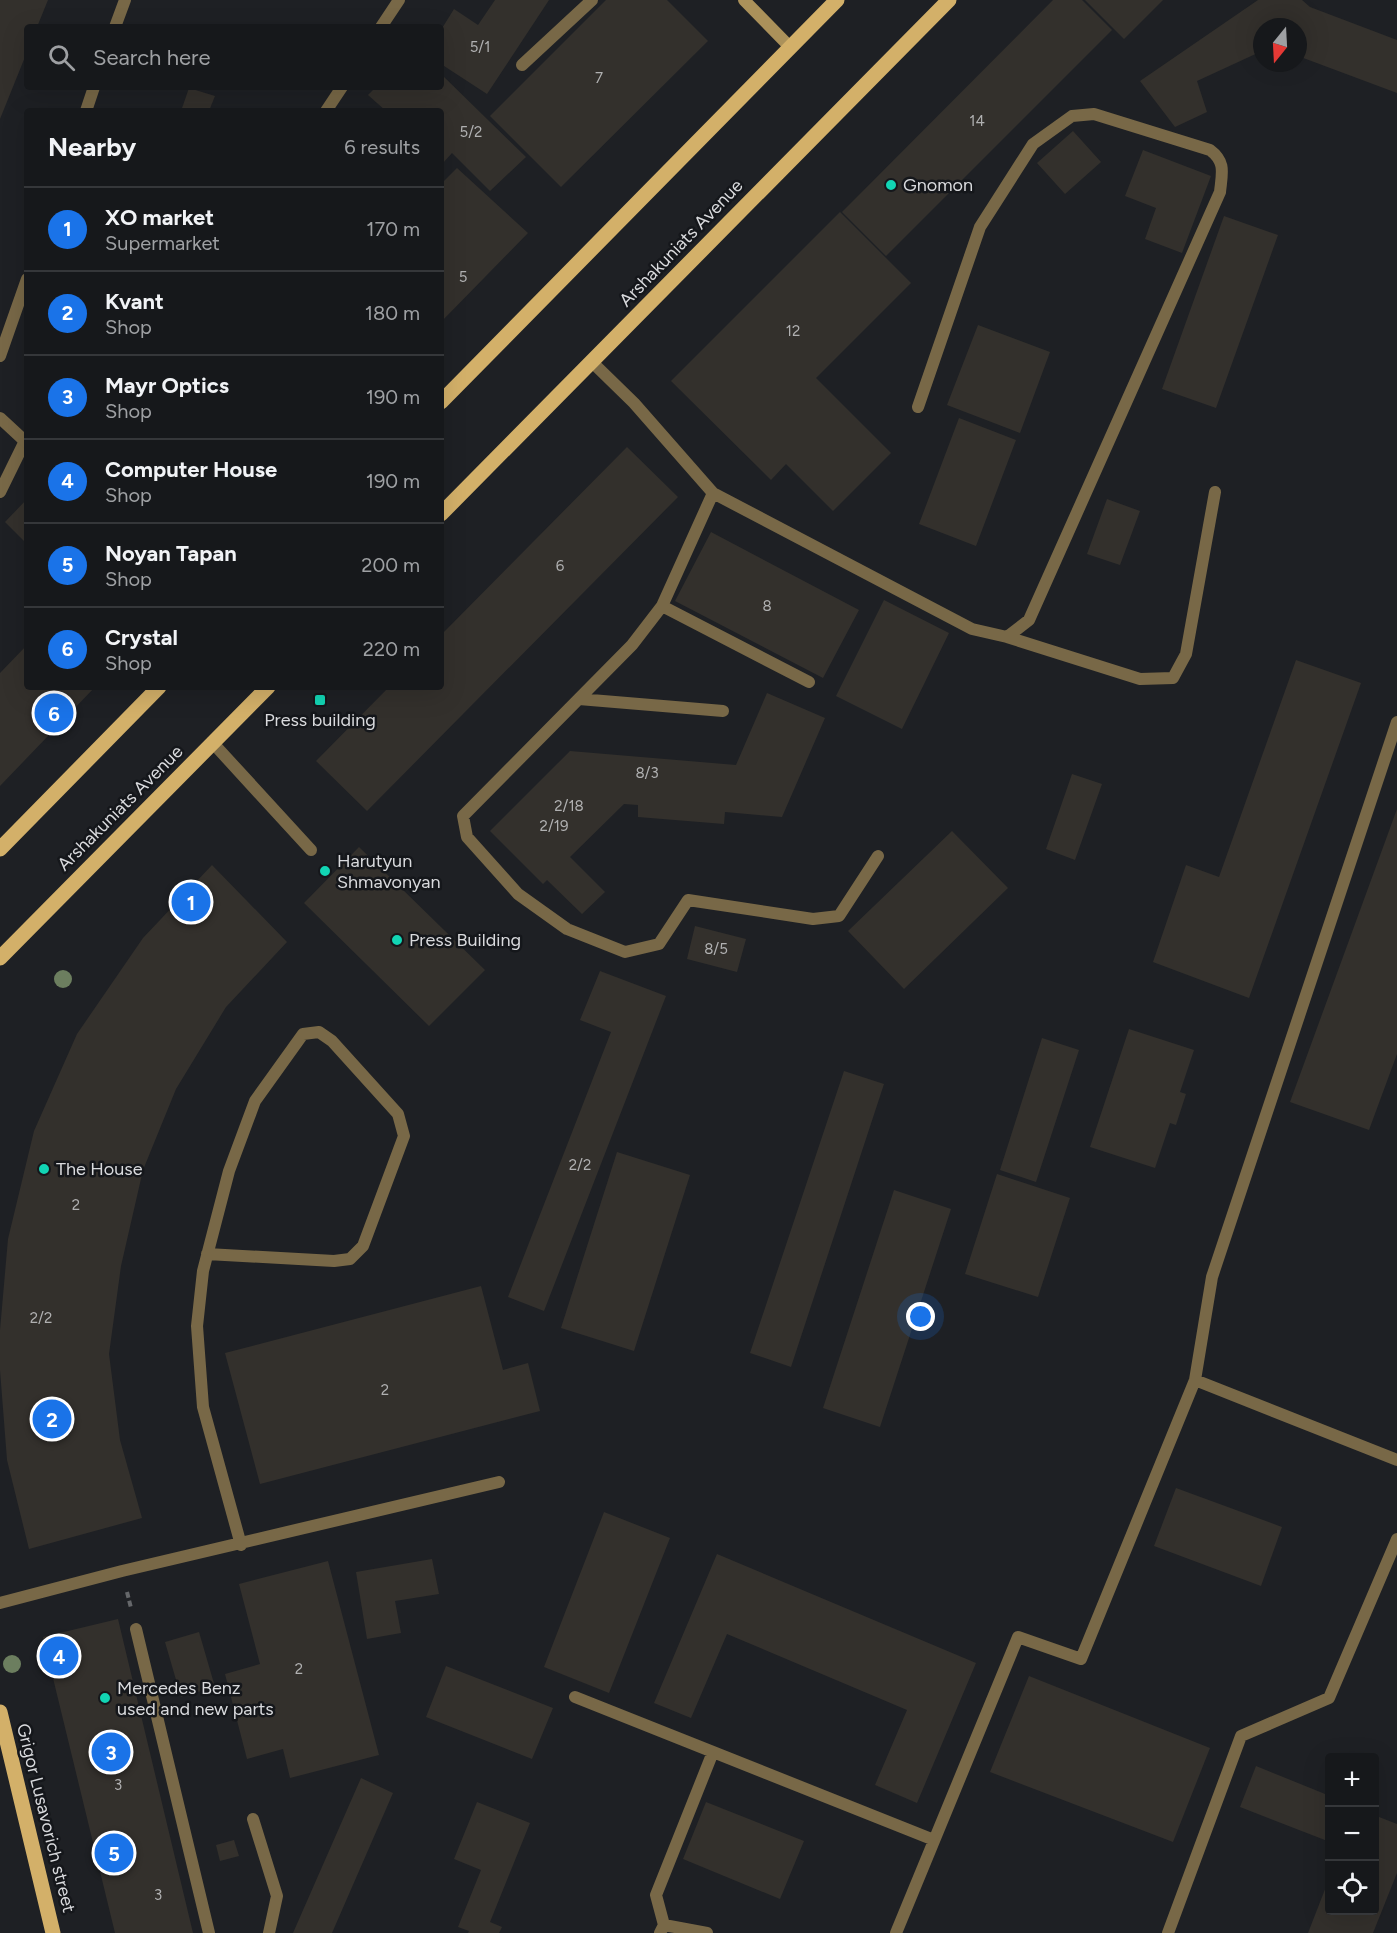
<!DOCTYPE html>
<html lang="en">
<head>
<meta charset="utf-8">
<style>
  :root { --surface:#16181b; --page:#1f2124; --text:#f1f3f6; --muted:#9ea0a3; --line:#35373a; --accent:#1a73e8 }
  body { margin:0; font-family:Figtree,sans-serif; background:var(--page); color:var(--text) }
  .controls { position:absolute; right:18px; bottom:18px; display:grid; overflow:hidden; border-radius:6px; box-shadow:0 6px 24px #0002 }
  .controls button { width:54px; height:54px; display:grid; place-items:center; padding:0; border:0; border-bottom:2px solid var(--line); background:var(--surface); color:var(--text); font:30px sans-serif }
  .compass { position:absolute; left:1253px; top:18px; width:54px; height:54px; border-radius:50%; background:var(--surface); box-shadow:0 6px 24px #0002; rotate:198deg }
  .you { position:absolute; left:921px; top:1317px; width:21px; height:21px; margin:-15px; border:4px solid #fff; border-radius:50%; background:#1a73e8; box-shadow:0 0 0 9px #1a73e833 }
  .badge { display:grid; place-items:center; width:39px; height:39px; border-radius:50%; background:var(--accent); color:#fff; font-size:20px; font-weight:700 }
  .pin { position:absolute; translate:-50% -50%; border:3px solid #fff; box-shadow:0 2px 6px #0006 }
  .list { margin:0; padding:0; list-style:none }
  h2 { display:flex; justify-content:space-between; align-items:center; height:78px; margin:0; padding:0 24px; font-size:26px }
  h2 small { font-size:20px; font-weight:400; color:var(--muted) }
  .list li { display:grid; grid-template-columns:39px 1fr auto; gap:18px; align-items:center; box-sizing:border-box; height:84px; padding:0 24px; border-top:2px solid var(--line) }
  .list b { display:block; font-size:22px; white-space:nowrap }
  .list p { margin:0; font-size:20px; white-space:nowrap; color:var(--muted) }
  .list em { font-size:20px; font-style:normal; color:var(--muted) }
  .icon { flex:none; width:33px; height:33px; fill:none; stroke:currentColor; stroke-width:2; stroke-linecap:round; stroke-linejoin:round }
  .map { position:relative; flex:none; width:1397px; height:1933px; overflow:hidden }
  .search { position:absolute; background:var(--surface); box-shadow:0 6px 24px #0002; left:24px; top:24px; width:420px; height:66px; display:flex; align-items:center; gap:15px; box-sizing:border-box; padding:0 21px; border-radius:6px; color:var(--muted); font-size:22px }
  .panel { position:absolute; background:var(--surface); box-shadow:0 6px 24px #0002; left:24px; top:108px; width:420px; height:582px; border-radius:6px }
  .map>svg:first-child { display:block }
</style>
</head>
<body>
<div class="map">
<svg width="1397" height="1933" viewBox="0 0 1397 1933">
  <rect width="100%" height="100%" fill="#1e2024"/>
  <!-- building -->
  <path fill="#33302c" d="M0 0H48L37 27H27V52L0 119Z
    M495 0H549L487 94 441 64V30L454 9 478 25Z
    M606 0H667L708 41 561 187 490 116Z
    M1053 0H1082L1112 30 886 256 842 212Z
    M1085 0H1163L1124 39Z
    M1258 0H1302L1310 7 1397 40V93L1298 56V27H1262V51L1197 81 1207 112 1175 127 1140 81Z
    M441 74 526 157 490 191 452 153 443 163 441 161V111H386L368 95 376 87H441Z
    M189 88 215 96 209 111H181Z
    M1073 131 1101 162 1065 194 1037 163Z
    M1143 150 1211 176 1182 253 1145 239 1156 208 1125 196Z
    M457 168 528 233 441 322V184Z
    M840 212 911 283 816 378 891 453 833 511 786 464 771 480 671 381Z
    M1224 216 1278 235 1216 408 1162 389Z
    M978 325 1050 352 1020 433 947 405Z
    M959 418 1016 440 976 546 919 524Z
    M627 447 678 497 367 811 316 761 389 687H441V635Z
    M27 499V544L5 522Z
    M1107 499 1140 511 1120 565 1087 554Z
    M711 532 859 610 823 678 675 601Z
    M884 600 949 633 902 729 836 696Z
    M27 645V687H95L0 786V673Z
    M1296 660 1361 683 1249 998 1153 962 1186 865 1219 877Z
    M767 693 825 718 782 817 725 812 724 824 638 817V805L624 804 570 857 605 892 582 914 547 880 543 884 490 831 570 751 736 765Z
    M1072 774 1102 784 1075 860 1046 849Z
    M1397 809V1054L1369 1130 1290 1102Z
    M952 831 1008 888 904 989 848 931Z
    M359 847 485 970 429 1026 304 903Z
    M212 865 287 942 226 1007 176 1089 143 1170 121 1266 109 1354 120 1440 142 1518 29 1549 7 1460 0 1370V1330L8 1239 34 1131 77 1034 143 938Z
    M695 926 746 939 737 972 687 959Z
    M600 971 666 996 544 1311 508 1297 611 1032 580 1020Z
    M1129 1029 1194 1050 1180 1092 1186 1094 1176 1125 1170 1123 1155 1168 1090 1147Z
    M1042 1038 1079 1050 1036 1182 1000 1170Z
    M844 1071 884 1084 791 1367 750 1353Z
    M617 1152 690 1175 634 1351 561 1328Z
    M997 1174 1070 1198 1038 1297 965 1274Z
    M894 1190 951 1209 880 1427 823 1408Z
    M481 1286 503 1370 528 1363 540 1411 260 1484 225 1353Z
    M1176 1488 1282 1527 1261 1586 1154 1546Z
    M604 1512 670 1538 609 1693 544 1667Z
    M717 1554 976 1663 917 1803 875 1785 907 1710 727 1634 691 1718 654 1703Z
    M432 1559 439 1594 395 1601 401 1633 367 1639 356 1572Z
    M328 1561 379 1755 290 1778 283 1749 247 1759 225 1674 260 1664 239 1584Z
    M118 1619 193 1933H115L43 1637Z
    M199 1632 215 1687 181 1697 165 1642Z
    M446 1666 553 1708 532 1759 426 1717Z
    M1029 1676 1210 1748 1173 1842 990 1772Z
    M1256 1766 1330 1796V1842L1240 1807Z
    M361 1778 393 1793 332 1933H293Z
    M477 1802 530 1823 490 1922 502 1927 499 1933H468L469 1931 458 1927 481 1870 454 1859Z
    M706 1802 804 1841 780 1899 683 1859Z
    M1374 1815 1397 1824V1873L1373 1933H1308L1329 1879 1330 1910H1374Z
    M234 1840 239 1856 220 1861 216 1845Z"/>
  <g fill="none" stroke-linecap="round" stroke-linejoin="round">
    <!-- path -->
    <path stroke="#65676a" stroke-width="4" stroke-dasharray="6 3" stroke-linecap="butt" d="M127 1592 131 1608"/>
    <!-- lane -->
    <path stroke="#786847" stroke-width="12" d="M115 27 125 0
      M381 27 399 0
      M522 65 592 0
      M86 111 94 87
      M326 111 342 87
      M0 356 27 279
      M592 362 634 403 713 493 972 629 1007 637 1029 620 1220 192C1222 173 1226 162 1210 150L1094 114 1072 116 1033 144 980 227 918 407
      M0 492 25 441
      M713 493 662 606 632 645 463 816 467 837 518 894 567 929 625 952 659 944 688 900 813 919 839 916 878 856
      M662 606 809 682
      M1007 637 1140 679 1173 678 1186 654 1215 492
      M579 699 723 711
      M212 742 311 850
      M207 1254 334 1261 350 1259 363 1246 404 1136 398 1114 332 1041 319 1032 303 1034 255 1101 229 1171 203 1271 197 1326 203 1407 241 1545
      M1195 1380 1212 1277 1397 722
      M0 1603 122 1571 499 1482
      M136 1629 209 1933
      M575 1697 934 1840
      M253 1819 277 1896 269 1933
      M664 1925 707 1933
      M660 1933 664 1925 656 1895 713 1752
      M896 1933 1018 1637 1081 1659 1195 1380 1397 1460
      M1168 1933 1241 1736 1329 1698 1397 1539"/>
    <!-- street -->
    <path stroke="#786847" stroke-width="12" d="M0 418 27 443"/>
    <!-- secondary -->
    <path stroke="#ab915a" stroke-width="12" d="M744 0 790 47"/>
    <!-- primary -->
    <path stroke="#d3b069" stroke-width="15" d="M441 402 837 0
      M441 514 949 0
      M0 849 159 687
      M0 958 268 687
      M0 1712 53 1933"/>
  </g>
  <!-- trees -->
  <g fill="#6c7e5f">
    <circle cx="63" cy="979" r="9"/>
    <circle cx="12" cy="1664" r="9"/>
  </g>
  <!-- markers -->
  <g fill="#12d5b4" stroke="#15171b" stroke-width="2">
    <circle cx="891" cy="185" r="6"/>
    <rect x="314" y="694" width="12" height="12" rx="3"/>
    <circle cx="325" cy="871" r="6"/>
    <circle cx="397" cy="940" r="6"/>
    <circle cx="44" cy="1169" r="6"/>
    <circle cx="105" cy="1698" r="6"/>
  </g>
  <g text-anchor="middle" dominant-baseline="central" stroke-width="5" stroke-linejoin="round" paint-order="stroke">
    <!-- number labels -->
    <g font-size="15" fill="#b0b0b1">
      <text x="480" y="47">5/1</text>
      <text x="599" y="78">7</text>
      <text x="977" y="121">14</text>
      <text x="471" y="132">5/2</text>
      <text x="463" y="277">5</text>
      <text x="793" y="331">12</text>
      <text x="560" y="566">6</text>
      <text x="767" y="606">8</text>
      <text x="647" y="773">8/3</text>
      <text x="569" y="806">2/18</text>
      <text x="554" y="826">2/19</text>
      <text x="716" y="949">8/5</text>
      <text x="580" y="1165">2/2</text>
      <text x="76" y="1205">2</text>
      <text x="41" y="1318">2/2</text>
      <text x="385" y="1390">2</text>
      <text x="299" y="1669">2</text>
      <text x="118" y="1785">3</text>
      <text x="158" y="1895">3</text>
    </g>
    <!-- poi labels -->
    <g font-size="18" fill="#d9dadd" stroke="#15171b" text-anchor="start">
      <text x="903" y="185">Gnomon</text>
      <text x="320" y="720" text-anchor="middle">Press building</text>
      <text x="337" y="861">Harutyun<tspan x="337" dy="21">Shmavonyan</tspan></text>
      <text x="409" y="940">Press Building</text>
      <text x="56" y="1169">The House</text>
      <text x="117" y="1688">Mercedes Benz<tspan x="117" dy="21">used and new parts</tspan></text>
    </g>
    <!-- street labels -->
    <g font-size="18" fill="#d9dadd" stroke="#15171b">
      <text transform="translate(681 243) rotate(-46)">Arshakuniats Avenue</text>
      <text transform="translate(120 808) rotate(-45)">Arshakuniats Avenue</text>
      <text transform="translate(46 1818) rotate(76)">Grigor Lusavorich street</text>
    </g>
  </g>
</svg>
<div class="controls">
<button>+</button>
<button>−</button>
<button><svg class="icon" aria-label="locate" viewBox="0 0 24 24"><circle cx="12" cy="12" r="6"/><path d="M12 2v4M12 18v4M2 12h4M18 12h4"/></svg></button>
</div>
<svg class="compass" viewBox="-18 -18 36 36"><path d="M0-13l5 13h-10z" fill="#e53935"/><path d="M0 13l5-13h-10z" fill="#9ea0a3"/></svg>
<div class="you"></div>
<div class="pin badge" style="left:191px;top:902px">1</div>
<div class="pin badge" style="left:52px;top:1419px">2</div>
<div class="pin badge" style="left:111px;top:1752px">3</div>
<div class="pin badge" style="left:59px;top:1656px">4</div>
<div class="pin badge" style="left:114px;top:1853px">5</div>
<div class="pin badge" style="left:54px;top:713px">6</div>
<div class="search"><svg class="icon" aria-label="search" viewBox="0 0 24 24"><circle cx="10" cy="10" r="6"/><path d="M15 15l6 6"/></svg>Search here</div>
<section class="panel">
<h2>Nearby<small>6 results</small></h2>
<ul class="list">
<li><span class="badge">1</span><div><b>XO market</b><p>Supermarket</p></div><em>170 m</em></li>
<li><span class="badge">2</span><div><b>Kvant</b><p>Shop</p></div><em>180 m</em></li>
<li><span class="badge">3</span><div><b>Mayr Optics</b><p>Shop</p></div><em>190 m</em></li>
<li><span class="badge">4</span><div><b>Computer House</b><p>Shop</p></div><em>190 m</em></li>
<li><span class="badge">5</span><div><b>Noyan Tapan</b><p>Shop</p></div><em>200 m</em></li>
<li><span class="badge">6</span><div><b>Crystal</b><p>Shop</p></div><em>220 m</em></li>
</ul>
</section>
</div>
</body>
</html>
